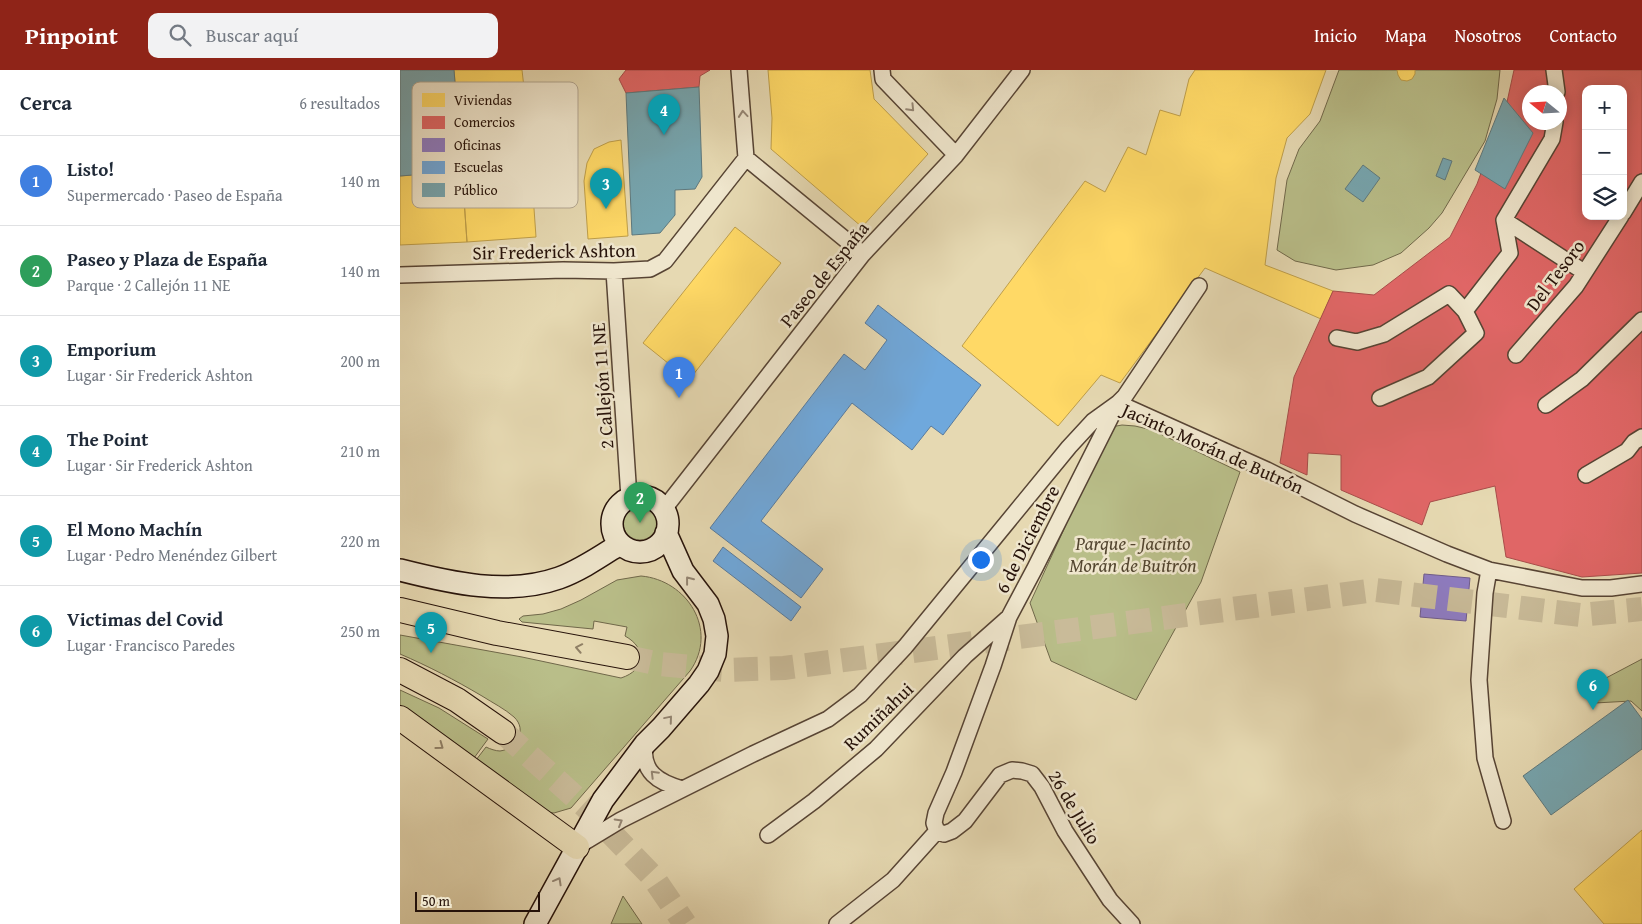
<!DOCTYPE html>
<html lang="es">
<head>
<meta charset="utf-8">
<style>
  :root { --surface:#fff; --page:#f2f2f3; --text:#1f2937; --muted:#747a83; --line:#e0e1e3; --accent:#8f2418 }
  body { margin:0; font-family:"Gentium Book Plus",serif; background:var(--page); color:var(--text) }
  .controls { position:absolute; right:15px; top:15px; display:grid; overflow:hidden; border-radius:10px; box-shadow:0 2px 12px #0003 }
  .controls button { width:45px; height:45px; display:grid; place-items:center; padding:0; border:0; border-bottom:1px solid var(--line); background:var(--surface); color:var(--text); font:25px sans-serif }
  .compass { position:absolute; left:1122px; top:15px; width:45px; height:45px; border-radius:50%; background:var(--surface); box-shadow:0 2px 12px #0003; rotate:288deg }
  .scale { position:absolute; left:15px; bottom:12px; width:125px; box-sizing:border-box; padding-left:5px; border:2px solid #27130a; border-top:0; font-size:14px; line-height:18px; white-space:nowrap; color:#27130a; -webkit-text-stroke:4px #efe6cd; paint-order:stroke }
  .you { position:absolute; left:580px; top:489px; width:18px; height:18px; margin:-12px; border:4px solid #fff; border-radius:50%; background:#1a73e8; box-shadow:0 0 0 8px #1a73e833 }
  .badge { display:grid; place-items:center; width:32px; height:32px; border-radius:50%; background:var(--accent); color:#fff; font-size:16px; font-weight:700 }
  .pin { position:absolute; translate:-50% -41px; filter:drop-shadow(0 1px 2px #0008) }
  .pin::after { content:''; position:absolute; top:26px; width:18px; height:15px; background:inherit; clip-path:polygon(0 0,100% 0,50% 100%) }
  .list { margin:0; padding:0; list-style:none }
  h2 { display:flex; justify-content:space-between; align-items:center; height:65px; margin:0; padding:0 20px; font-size:21px }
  h2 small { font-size:16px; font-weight:400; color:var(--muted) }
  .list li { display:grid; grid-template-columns:32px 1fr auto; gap:15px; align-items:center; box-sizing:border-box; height:90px; padding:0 20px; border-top:1px solid var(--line) }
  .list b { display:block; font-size:19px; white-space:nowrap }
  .list p { margin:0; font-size:16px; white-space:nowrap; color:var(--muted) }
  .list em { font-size:16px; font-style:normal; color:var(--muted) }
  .icon { flex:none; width:28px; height:28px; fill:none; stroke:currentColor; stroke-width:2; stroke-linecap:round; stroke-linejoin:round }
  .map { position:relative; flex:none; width:1242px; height:854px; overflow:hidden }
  header { display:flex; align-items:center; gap:30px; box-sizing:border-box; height:70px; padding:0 25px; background:var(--accent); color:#fff }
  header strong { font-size:24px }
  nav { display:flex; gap:28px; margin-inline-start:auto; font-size:18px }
  .search { width:350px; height:45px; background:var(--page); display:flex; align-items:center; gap:12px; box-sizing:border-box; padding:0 18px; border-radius:10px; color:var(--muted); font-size:19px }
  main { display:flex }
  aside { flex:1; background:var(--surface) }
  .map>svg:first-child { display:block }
</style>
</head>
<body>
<header>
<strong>Pinpoint</strong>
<div class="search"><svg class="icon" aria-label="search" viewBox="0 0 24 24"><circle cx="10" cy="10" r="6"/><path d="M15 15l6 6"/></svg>Buscar aquí</div>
<nav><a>Inicio</a><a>Mapa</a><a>Nosotros</a><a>Contacto</a></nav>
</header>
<main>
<aside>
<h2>Cerca<small>6 resultados</small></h2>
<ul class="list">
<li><span class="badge" style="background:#3f7fe0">1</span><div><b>Listo!</b><p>Supermercado · Paseo de España</p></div><em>140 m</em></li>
<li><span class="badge" style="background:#2e9e5b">2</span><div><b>Paseo y Plaza de España</b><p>Parque · 2 Callejón 11 NE</p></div><em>140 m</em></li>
<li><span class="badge" style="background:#0f9aa8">3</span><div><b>Emporium</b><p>Lugar · Sir Frederick Ashton</p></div><em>200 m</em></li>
<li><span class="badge" style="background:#0f9aa8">4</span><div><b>The Point</b><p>Lugar · Sir Frederick Ashton</p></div><em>210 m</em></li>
<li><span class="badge" style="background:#0f9aa8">5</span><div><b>El Mono Machín</b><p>Lugar · Pedro Menéndez Gilbert</p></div><em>220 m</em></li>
<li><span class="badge" style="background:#0f9aa8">6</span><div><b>Victimas del Covid</b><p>Lugar · Francisco Paredes</p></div><em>250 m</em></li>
</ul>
</aside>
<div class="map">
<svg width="1242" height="854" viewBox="0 0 1242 854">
  <rect width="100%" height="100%" fill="#e6d9b2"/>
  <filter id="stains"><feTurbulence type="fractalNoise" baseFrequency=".004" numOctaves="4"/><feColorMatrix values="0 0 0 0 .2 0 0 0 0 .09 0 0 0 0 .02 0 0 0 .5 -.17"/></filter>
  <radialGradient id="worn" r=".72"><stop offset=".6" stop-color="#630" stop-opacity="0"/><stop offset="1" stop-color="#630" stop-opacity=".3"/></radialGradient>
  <!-- green -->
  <path fill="#b9be89" stroke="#70684a" d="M939 0H1100L1097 29 1085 71 1042 143 1029 158 1001 183 973 195 936 200 895 191 877 180 887 110 899 79 920 51Z
    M722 355 735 356 752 360 840 402 801 512 736 630 651 591 630 533 711 357Z
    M223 453a17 17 0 1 1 34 0a17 17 0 1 1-34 0Z
    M241 506C287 510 319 560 290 601L171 738 154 743 147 742 76 690 86 677C90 679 96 681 100 681 116 679 128 660 114 647 105 639 93 633 82 626 55 610 28 596 0 584V565L122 587 221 608C246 600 247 578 225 566L227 557 194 551 193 559 122 552 119 549 123 546 143 544 161 539 181 530 217 510Z
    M1242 589V641L1231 631 1195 633 1182 609 1206 608Z
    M0 620 39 638 88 669 74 688 0 635Z
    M223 826 242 854H211Z"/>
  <!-- homes -->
  <path fill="#ffd966" stroke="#be9e4a" d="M54 0H122L128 53 59 58Z
    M368 0H470L474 29 528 84 462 157 371 79 372 48Z
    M795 0H926L910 44 887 68 876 108 865 195 933 221 921 249 805 198 720 313 701 305 658 356 562 276 685 111 705 122 728 77 746 85 760 40 780 46 789 9Z
    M997 0H1015V4L1012 9 1007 11 1001 10 998 5Z
    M128 53 136 167 67 172 59 58Z
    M221 70 228 166 188 169 184 111 187 93 194 79 209 72Z
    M62 101 67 172 0 175V106Z
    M335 157 381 193 289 310 243 273Z
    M1242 760V854H1204L1174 819Z"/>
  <!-- shops -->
  <path fill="#e06666" stroke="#a84d4a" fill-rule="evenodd" d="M226 0H310L300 6 299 17 226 23 219 9Z
    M1114 0H1242V503L1182 507 1106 487 1095 416 1030 432 1022 455 941 420V385L908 383 907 405 880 393 894 307 933 221 974 225 1050 167 1077 114 1107 32ZM1186 19H1223V146H1186ZM1130 22H1160V52H1130Z"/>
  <!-- offices -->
  <path fill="#8e7cc3" stroke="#6f5c8c" d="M1024 504 1070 508 1066 551 1020 547Z"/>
  <!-- schools -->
  <path fill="#6fa8dc" stroke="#597b9d" d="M478 235 581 315 543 365 531 356 512 380 452 333 361 451 423 499 401 528 310 458 444 284 465 300 487 270 465 253Z
    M323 477 401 537 391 551 313 491Z"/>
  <!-- public -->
  <path fill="#76a5af" stroke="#5e797e" d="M0 0H54L62 101 0 106Z
    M299 17 302 107 295 119 275 120V145L260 163 232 165 226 23Z
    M1104 28 1133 63 1105 119 1075 100Z
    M1043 88 1052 91 1045 110 1036 106Z
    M963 95 980 108 963 132 945 119Z
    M1228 630 1242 649V679L1151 745 1123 706Z"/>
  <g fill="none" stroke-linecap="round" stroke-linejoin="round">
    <!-- primary-tunnel -->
    <path stroke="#c9bb99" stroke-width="24" stroke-dasharray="24 12" stroke-linecap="butt" d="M227 587 260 594 324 600 384 598 976 520 1180 545 1242 539
      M103 662 185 736 253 807 285 854"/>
    <defs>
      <path id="street" d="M339 0 346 88 463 184
        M482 0 483 9 556 85
        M1154 0 1157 22
        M1155 52 1152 69 1104 150 1184 202
        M1223 143 1242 112
        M214 201 229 428
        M0 205 163 200 214 201 250 199 265 191 346 88
        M1065 241 1110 183 1104 150
        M937 268 957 272 984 264 1049 224 1065 241 1076 263 1028 307 980 328
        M1116 285 1176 216 1221 146
        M718 333 867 400 955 444 1047 484 1089 500 1182 518H1211L1242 514
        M1146 335 1182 309 1242 250
        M1186 405 1227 381 1234 372 1242 367
        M264 439 463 184 556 85 622 0
        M1089 500 1085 523 1079 610 1085 688 1103 751
        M245 674C241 702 258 712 282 719
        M537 761 534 753 536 743 554 702 593 596 609 547 635 498 718 333 725 326 799 216
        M368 765 414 731 476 679 565 586 609 547
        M178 776 221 750 353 684 428 649 460 625 505 577 669 377 693 351 718 333
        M437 854 493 810 537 761 544 764 552 761 565 751 600 705 612 700 622 701 632 704 642 717 665 761 710 830 732 854"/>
      <path id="secondary" d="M212 454a28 28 0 1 1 56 0a28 28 0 1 1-56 0Z
        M0 500C51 513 108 526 159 508 181 500 201 486 220 474
        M135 854 203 730 245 674 261 658 299 614 308 601 315 584 317 566 314 549 308 534 283 501 266 463"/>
      <path id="primary" d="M0 540 97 563 227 587
        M0 600 57 630 103 662
        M0 648 177 777"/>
    </defs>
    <!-- street casing -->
    <use href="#street" stroke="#574434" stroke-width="18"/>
    <!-- secondary casing -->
    <use href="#secondary" stroke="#27130a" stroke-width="24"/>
    <!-- primary casing -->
    <use href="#primary" stroke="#27130a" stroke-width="26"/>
    <!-- street -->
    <use href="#street" stroke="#efe6cd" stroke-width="15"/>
    <!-- secondary -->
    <use href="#secondary" stroke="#efe6cd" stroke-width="21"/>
    <!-- primary -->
    <use href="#primary" stroke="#e6d9b2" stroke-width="24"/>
  </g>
  <!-- one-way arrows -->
  <defs><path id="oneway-chevron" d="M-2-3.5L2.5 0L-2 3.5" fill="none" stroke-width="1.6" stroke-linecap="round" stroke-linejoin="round" transform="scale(1.25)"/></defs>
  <g stroke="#958775">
    <use href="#oneway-chevron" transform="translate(511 38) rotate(46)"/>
    <use href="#oneway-chevron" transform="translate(343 44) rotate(-95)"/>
    <use href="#oneway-chevron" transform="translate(289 510) rotate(-128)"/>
    <use href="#oneway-chevron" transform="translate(269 649) rotate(-50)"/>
    <use href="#oneway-chevron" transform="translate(254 704) rotate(-135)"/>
    <use href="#oneway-chevron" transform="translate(219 752) rotate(-30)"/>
    <use href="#oneway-chevron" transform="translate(158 811) rotate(-61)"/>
  </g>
  <g stroke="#908066">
    <use href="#oneway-chevron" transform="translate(179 578) rotate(-169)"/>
    <use href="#oneway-chevron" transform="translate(40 676) rotate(36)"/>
  </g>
  <g text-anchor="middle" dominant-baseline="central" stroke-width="5" stroke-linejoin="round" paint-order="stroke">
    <!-- street labels -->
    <g font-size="19" fill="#27130a" stroke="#efe6cd">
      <text transform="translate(154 181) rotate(-1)">Sir Frederick Ashton</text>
      <text transform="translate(424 204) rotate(-51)">Paseo de España</text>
      <text transform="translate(1155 205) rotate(-53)">Del Tesoro</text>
      <text transform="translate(202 316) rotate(-94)">2 Callejón 11 NE</text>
      <text transform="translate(813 378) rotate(24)">Jacinto Morán de Butrón</text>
      <text transform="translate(627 469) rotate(-63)">6 de Diciembre</text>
      <text transform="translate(478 646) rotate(-44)">Rumiñahui</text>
      <text transform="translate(675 737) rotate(59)">26 de Julio</text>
    </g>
    <!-- park labels -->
    <g font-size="19" font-style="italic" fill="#534630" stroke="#efe6cd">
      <text x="733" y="473">Parque - Jacinto<tspan x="733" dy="22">Morán de Buitrón</tspan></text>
    </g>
  </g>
  <!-- legend -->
  <rect x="12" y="12" width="166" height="126" rx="8" fill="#efe6cd" stroke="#b3a792" stroke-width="1"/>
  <rect x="22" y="23" width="23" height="14" fill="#ffd966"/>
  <rect x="22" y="46" width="23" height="13" fill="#e06666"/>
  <rect x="22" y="68" width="23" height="14" fill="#8e7cc3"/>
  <rect x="22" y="91" width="23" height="13" fill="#6fa8dc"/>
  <rect x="22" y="113" width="23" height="14" fill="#76a5af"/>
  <g font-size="14" fill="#27130a">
    <text x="54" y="35">Viviendas</text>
    <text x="54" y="57">Comercios</text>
    <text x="54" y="80">Oficinas</text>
    <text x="54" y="102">Escuelas</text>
    <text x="54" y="125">Público</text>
  </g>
  <rect width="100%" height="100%" filter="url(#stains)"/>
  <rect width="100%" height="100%" fill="url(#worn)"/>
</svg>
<div class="controls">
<button>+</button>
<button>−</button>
<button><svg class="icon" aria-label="layers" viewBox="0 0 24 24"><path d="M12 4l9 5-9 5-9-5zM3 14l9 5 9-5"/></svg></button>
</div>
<svg class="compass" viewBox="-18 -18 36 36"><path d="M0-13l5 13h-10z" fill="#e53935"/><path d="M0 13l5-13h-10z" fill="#747a83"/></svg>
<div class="scale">50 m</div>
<div class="you"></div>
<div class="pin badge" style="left:279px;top:328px;background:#3f7fe0">1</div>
<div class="pin badge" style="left:240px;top:453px;background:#2e9e5b">2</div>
<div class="pin badge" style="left:206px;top:139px;background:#0f9aa8">3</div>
<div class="pin badge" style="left:264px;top:65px;background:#0f9aa8">4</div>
<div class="pin badge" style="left:31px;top:583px;background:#0f9aa8">5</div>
<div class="pin badge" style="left:1193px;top:640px;background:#0f9aa8">6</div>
</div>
</main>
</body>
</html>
